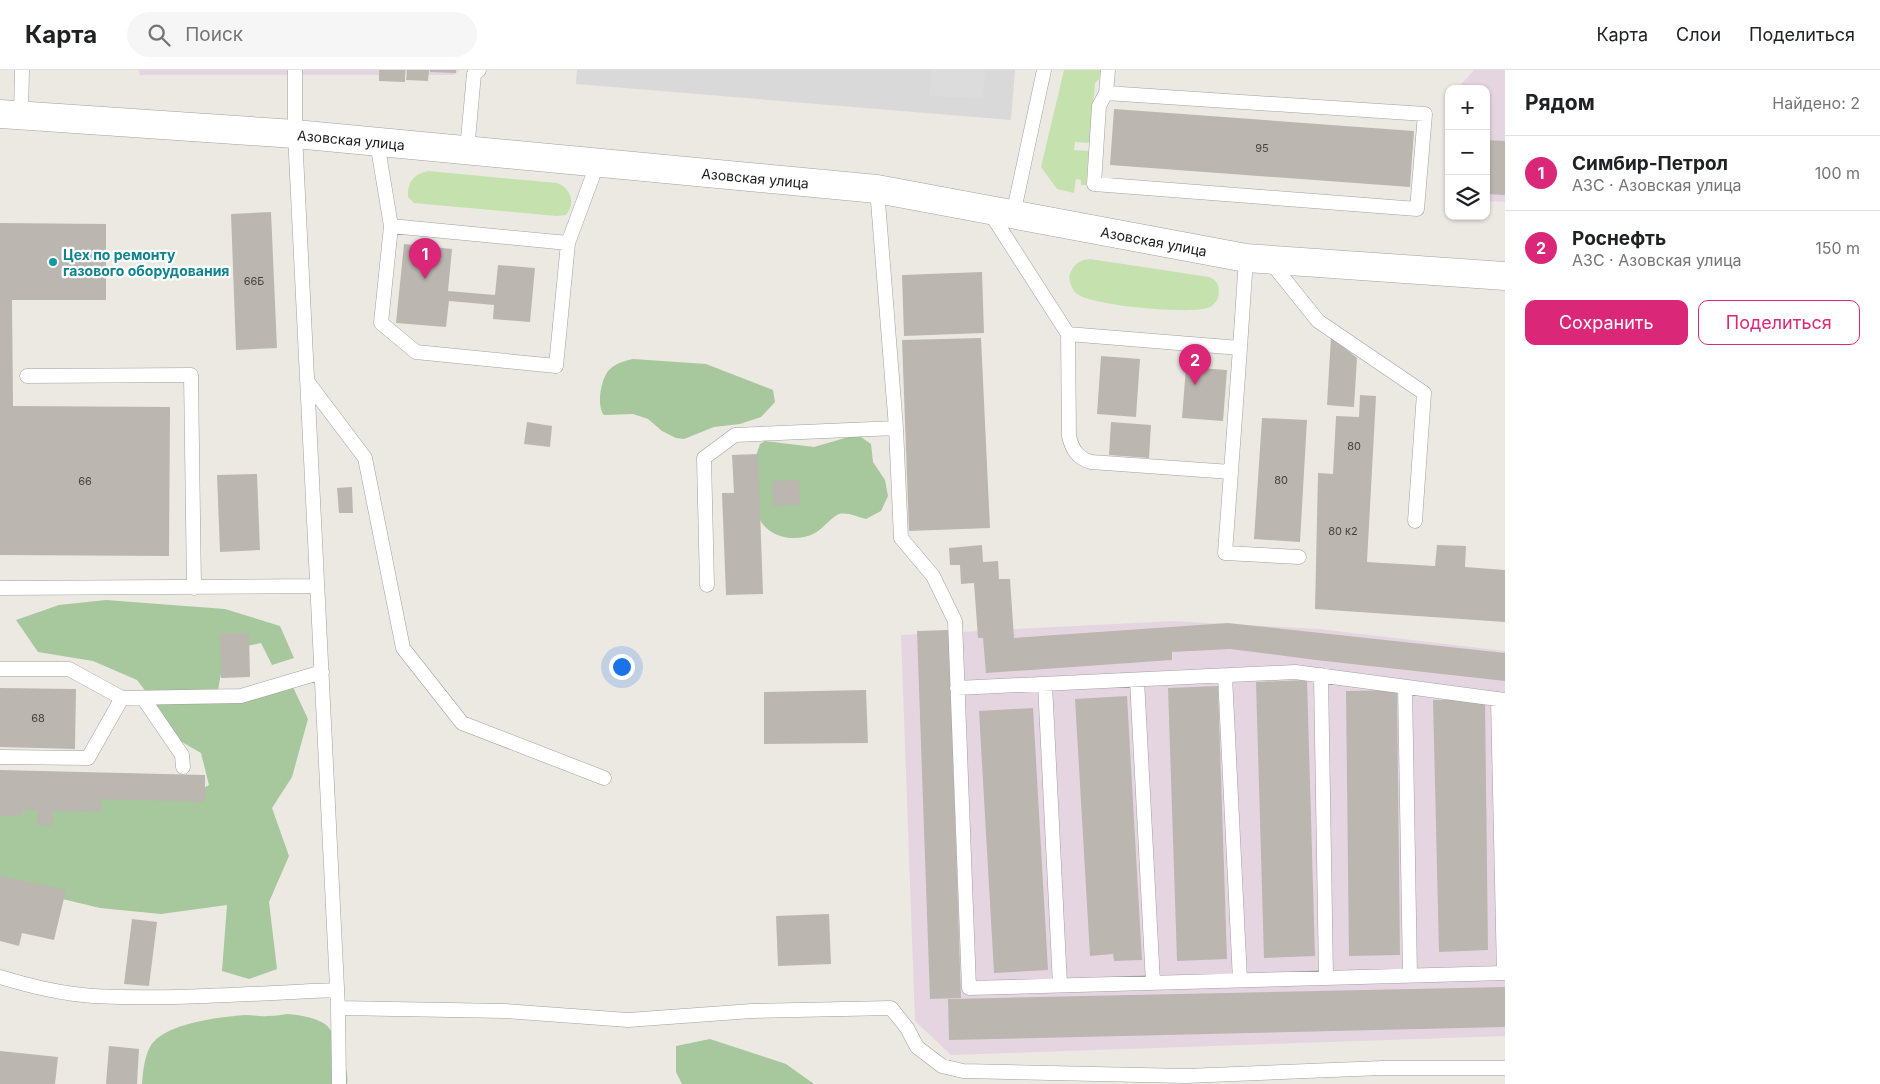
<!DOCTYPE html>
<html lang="ru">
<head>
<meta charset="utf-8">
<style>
  :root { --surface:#fff; --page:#f6f6f6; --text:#202124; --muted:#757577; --line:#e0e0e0; --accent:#db2777 }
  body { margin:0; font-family:Inter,sans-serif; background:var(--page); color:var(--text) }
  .controls { position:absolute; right:15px; top:15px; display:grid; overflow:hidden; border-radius:10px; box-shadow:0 1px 4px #0004 }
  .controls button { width:45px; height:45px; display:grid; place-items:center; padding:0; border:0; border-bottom:1px solid var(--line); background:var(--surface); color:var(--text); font:25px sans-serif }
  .you { position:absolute; left:621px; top:596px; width:18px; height:18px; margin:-12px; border:4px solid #fff; border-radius:50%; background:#1a73e8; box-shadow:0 0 0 8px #1a73e833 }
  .badge { display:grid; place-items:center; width:32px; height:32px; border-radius:50%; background:var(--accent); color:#fff; font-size:16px; font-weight:700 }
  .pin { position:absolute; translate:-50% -41px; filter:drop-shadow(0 1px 2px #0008) }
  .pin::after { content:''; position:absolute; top:26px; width:18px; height:15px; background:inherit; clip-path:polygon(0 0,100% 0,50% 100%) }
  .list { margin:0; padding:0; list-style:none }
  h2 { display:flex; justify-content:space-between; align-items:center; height:65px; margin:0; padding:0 20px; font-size:21px }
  h2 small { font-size:16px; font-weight:400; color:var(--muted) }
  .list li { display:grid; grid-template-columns:32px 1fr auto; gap:15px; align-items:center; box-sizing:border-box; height:75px; padding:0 20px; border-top:1px solid var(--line) }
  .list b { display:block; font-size:19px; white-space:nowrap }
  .list p { margin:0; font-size:16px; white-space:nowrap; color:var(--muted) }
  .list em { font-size:16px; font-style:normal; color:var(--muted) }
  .actions { display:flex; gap:10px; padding:15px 20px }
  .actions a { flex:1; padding:11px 0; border:1px solid var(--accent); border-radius:10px; text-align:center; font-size:18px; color:var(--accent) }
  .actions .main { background:var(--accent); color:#fff }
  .icon { flex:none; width:28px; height:28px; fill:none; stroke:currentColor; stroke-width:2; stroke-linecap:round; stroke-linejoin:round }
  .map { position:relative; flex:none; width:1505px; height:1014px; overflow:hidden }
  header { display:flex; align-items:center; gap:30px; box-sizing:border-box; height:70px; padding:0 25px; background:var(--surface); border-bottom:1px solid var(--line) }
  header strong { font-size:24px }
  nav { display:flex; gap:28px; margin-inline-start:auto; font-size:18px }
  .search { width:350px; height:45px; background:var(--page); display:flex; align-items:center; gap:12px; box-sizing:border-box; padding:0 18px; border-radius:28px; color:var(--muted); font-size:19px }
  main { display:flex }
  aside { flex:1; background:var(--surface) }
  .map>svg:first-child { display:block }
</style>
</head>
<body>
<header>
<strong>Карта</strong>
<div class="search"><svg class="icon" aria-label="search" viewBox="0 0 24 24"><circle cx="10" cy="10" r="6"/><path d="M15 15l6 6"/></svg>Поиск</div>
<nav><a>Карта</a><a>Слои</a><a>Поделиться</a></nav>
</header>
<main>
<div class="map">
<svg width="1505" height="1014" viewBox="0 0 1505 1014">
  <rect width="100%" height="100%" fill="#ece9e3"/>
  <!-- residential -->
  <path fill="#dad9d9" d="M577 0H1015L1011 50 576 14Z"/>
  <!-- industrial -->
  <path fill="#e5d5e1" d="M139 0H460L454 5H140Z
    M1474 0H1505V132L1486 131V19H1457Z
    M1173 551 1319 559 1505 581V966L951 985 915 951 901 565Z"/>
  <!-- grass -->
  <path fill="#c5e1ae" d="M1064 0H1101L1099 9 1095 13 1090 73 1075 72 1074 80 1089 81 1086 115H1081V110L1076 109 1074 123 1057 119 1041 97Z
    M428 101 557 113C571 118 576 133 566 145L557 146 414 133 408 127C407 112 414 104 428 101Z
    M1090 189 1209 207C1219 211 1220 218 1218 228 1215 234 1211 238 1203 239 1182 243 1093 236 1077 224 1072 220 1070 213 1069 207 1073 195 1078 190 1090 189Z"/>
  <!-- forest -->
  <path fill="#a7c79c" d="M633 289 706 294 773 320 775 332 761 347 740 354 714 357 684 369 676 368 662 361 648 349 633 344 604 345C596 336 601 307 610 299 616 293 625 291 633 289Z
    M852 366 861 367 871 374 873 392 885 410 888 426 881 441 866 449C857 447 848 442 839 444 830 448 824 458 815 463 797 473 770 468 760 450L756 386 760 374 765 371 814 377Z
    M106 530 225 539 280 556 294 588 272 595 261 573 225 581 218 620 259 619 292 615 308 649 292 707 272 738 289 786 269 832 277 899 249 909 222 901 227 835 161 844 100 838 0 814V724L186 727 209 715 201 683 175 668 160 640 137 610 93 591 38 582 16 550 59 535Z
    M287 944C299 945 314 947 325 954 336 962 350 1001 347 1014H142C143 1002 144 988 150 977 163 953 221 947 245 945 253 945 261 947 268 946 275 946 281 945 287 944Z
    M710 969 786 994 814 1014H682L676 1002V976Z"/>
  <!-- parking -->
  <path fill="#dcdcdc" d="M931 0H985L983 29 929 26Z"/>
  <!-- building -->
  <path fill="#bcb6b0" d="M379 0H405V12L379 11Z
    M407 0H429L428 11 406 10Z
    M430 0H456V3L430 2Z
    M1114 39 1414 61 1410 117 1110 95Z
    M1486 70 1505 71V125L1486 124Z
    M271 142 277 278 236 280 231 144Z
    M0 153 106 154V230H12L13 336 170 337 169 486 0 485Z
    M404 174 452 179 448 221 495 225 498 195 535 198 530 252 493 249 494 235 449 231 446 257 396 253Z
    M982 202 984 263 904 266 902 205Z
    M1331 267 1357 288 1354 337 1327 335Z
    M981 268 990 458 909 461 902 270Z
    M1101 286 1140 289 1136 347 1097 344Z
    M1186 297 1227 300 1223 351 1182 348Z
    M1360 325 1376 326 1367 492 1435 496 1437 475 1466 476 1465 497 1505 500V552L1315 539 1318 403 1333 404 1336 346 1359 347Z
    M1262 348 1307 350 1300 472 1254 469Z
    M527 352 552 356 550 377 524 374Z
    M1111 352 1151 355 1149 388 1109 385Z
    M758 384 763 524 726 525 722 423H734L732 385Z
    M257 404 260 480 220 482 217 405Z
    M799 410 800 435 773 436 772 411Z
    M352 417 353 443H339L337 418Z
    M982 475 983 492 998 491 999 509H1010L1014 568 1228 553 1505 583V611L1316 590 1230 579 1172 582V590L986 603 983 568H978L974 513 961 514 960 495H950L949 478Z
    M949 560 961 928 930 929 917 561Z
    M249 563 250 607 221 608 220 564Z
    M1307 610 1315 886 1264 888 1256 612Z
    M1218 616 1227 889 1177 891 1168 618Z
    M0 618 76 619 75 679 0 677Z
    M866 620 868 673 764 674V622Z
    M1397 620 1400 885 1349 886 1346 621Z
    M1127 626 1142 890 1114 891 1113 884 1090 886 1075 629Z
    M1433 630H1485L1488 880 1439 882Z
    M1033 638 1048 900 994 903 979 641Z
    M0 700 205 705V732L101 729V742L53 741 52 756 37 755 38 740H22V745L0 746Z
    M0 806 66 820 54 870 22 863 19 876 0 871Z
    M829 844 831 894 778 896 776 846Z
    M132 849 157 852 149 916 124 914Z
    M1505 917V957L949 970 948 929Z
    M109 976 139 979 137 1014H106Z
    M0 981 58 987 55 1014H0Z"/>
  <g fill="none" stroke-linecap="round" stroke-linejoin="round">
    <defs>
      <path id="lane" d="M295 0V64L338 938 505 941 628 950 752 941 891 938 907 958 917 977 942 996 963 1001 1186 1006 1382 998H1505
        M1106 23 1099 36 1094 114 1417 139 1425 44 1106 23 1108 0
        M21 45 22 0
        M377 72 391 156 568 173 598 92
        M467 80 474 4 479 0
        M877 119 896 358 901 468 933 506 955 551 969 918 1505 903
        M989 141 1068 264 1240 278 1246 188
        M1013 145 1044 0
        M391 156 381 253 416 282 556 296 568 173
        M1269 190 1318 251 1424 323 1415 451
        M1068 264 1069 366C1072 379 1077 388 1091 392L1231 402 1240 278
        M27 306 191 305 194 518
        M307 311 365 388 403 578 462 653 604 708
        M1231 402 1225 483 1299 487
        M707 515 704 388 735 365 896 358
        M0 518 317 516
        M0 599H69L122 628 241 626 322 602
        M1321 605 1326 908
        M1225 606 1240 910
        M1137 610 1153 913
        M1045 614 1060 915
        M1405 617 1410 905
        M957 618 1295 602 1505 630
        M143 628 182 685 183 697
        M1498 629 1504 903
        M0 687 88 688 122 628
        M0 907C29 916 63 924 93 926 174 930 257 923 337 920
        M338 938 339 1014"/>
      <g id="street">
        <path id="s1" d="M0 44 295 64 877 119 1246 188 1505 206"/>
      </g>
    </defs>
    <!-- lane casing -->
    <use href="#lane" stroke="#a0a0a0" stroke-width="15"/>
    <!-- street casing -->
    <use href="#street" stroke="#a0a0a0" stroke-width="29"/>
    <!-- lane -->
    <use href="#lane" stroke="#fff" stroke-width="14"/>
    <!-- street -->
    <use href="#street" stroke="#fff" stroke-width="28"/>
  </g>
  <!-- markers -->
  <circle fill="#0f9aa8" stroke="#fff" stroke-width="2" cx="53" cy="192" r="5"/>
  <g text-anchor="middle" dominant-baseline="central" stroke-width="4.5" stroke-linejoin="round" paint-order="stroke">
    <!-- number labels -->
    <g font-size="11" fill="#444241">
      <text x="1262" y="78">95</text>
      <text x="254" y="211">66Б</text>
      <text x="1354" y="376">80</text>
      <text x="1281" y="410">80</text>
      <text x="85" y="411">66</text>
      <text x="1343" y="461">80 к2</text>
      <text x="38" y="648">68</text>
    </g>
    <!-- street labels -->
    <g font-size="14" fill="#1c1c1c" stroke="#fff">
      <text stroke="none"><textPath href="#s1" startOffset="352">Азовская улица</textPath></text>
      <text stroke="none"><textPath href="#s1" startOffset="758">Азовская улица</textPath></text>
      <text stroke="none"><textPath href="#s1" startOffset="1162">Азовская улица</textPath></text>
    </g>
    <!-- culture labels -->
    <g font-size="14" font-weight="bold" fill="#0d838f" stroke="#fff" text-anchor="start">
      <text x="63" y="184">Цех по ремонту<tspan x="63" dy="16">газового оборудования</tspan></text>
    </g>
  </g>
</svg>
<div class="controls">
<button>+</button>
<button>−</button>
<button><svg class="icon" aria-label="layers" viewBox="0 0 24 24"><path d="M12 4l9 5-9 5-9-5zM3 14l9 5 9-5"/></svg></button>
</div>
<div class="you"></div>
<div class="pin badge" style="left:425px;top:209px">1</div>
<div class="pin badge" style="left:1195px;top:315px">2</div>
</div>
<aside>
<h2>Рядом<small>Найдено: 2</small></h2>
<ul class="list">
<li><span class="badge">1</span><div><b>Симбир-Петрол</b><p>АЗС · Азовская улица</p></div><em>100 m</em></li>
<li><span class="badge">2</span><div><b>Роснефть</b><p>АЗС · Азовская улица</p></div><em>150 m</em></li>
</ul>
<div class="actions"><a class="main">Сохранить</a><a>Поделиться</a></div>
</aside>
</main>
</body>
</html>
